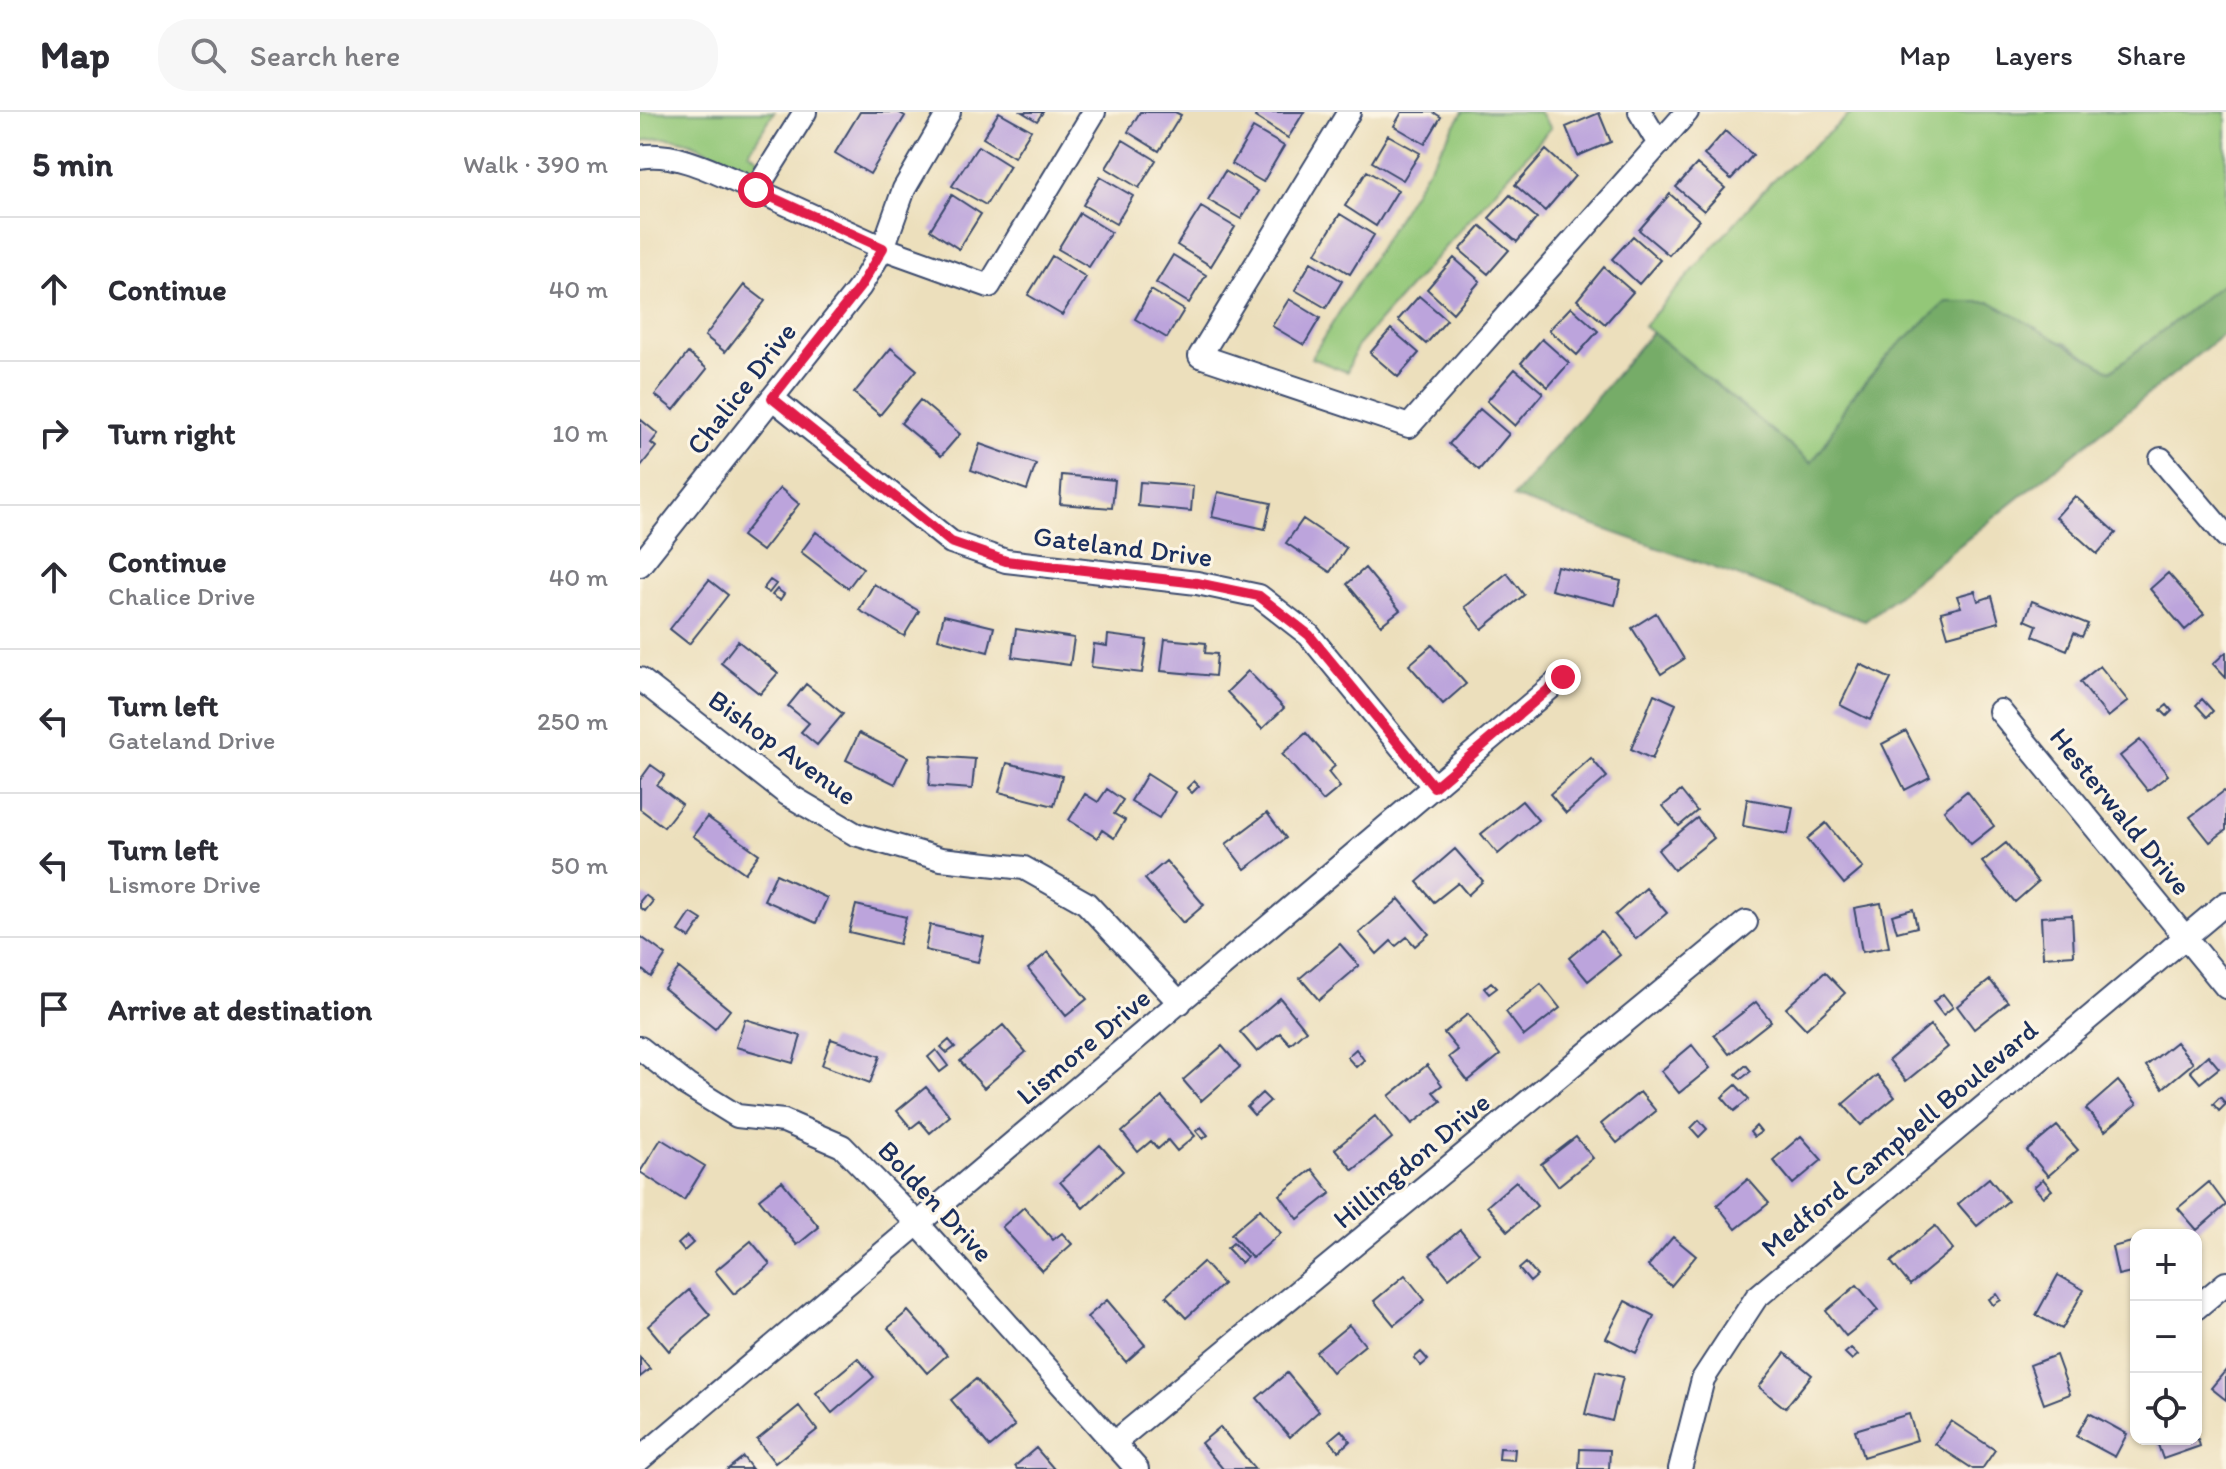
<!DOCTYPE html>
<html lang="en">
<head>
<meta charset="utf-8">
<style>
  :root { --surface:#fff; --page:#f7f7f7; --text:#2b2b33; --muted:#7c7c81; --line:#e1e1e2 }
  body { margin:0; font-family:Itim,sans-serif; background:var(--page); color:var(--text) }
  .controls { position:absolute; right:24px; bottom:24px; display:grid; overflow:hidden; border-radius:16px; box-shadow:0 2px 6px #0004 }
  .controls button { width:72px; height:72px; display:grid; place-items:center; padding:0; border:0; border-bottom:2px solid var(--line); background:var(--surface); color:var(--text); font:40px sans-serif }
  .stop { position:absolute; width:24px; height:24px; margin:-18px; border:6px solid #e11d48; border-radius:50%; background:#fff }
  .stop.end { background:#e11d48; border-color:#fff; box-shadow:0 2px 8px #0008 }
  .list { margin:0; padding:0; list-style:none }
  h2 { display:flex; justify-content:space-between; align-items:center; height:104px; margin:0; padding:0 32px; font-size:34px }
  h2 small { font-size:26px; font-weight:400; color:var(--muted) }
  .list li { display:grid; grid-template-columns:52px 1fr auto; gap:24px; align-items:center; box-sizing:border-box; height:144px; padding:0 32px; border-top:2px solid var(--line) }
  .list b { display:block; font-size:30px; white-space:nowrap }
  .list p { margin:0; font-size:26px; white-space:nowrap; color:var(--muted) }
  .list em { font-size:26px; font-style:normal; color:var(--muted) }
  .icon { flex:none; width:44px; height:44px; fill:none; stroke:currentColor; stroke-width:2; stroke-linecap:round; stroke-linejoin:round }
  .map { position:relative; flex:none; width:1586px; height:1357px; overflow:hidden }
  header { display:flex; align-items:center; gap:48px; box-sizing:border-box; height:112px; padding:0 40px; background:var(--surface); border-bottom:2px solid var(--line) }
  header strong { font-size:38px }
  nav { display:flex; gap:44px; margin-inline-start:auto; font-size:28px }
  .search { width:560px; height:72px; background:var(--page); display:flex; align-items:center; gap:20px; box-sizing:border-box; padding:0 28px; border-radius:32px; color:var(--muted); font-size:30px }
  main { display:flex }
  aside { flex:1; background:var(--surface) }
  .map>svg:first-child { display:block }
</style>
</head>
<body>
<header>
<strong>Map</strong>
<div class="search"><svg class="icon" aria-label="search" viewBox="0 0 24 24"><circle cx="10" cy="10" r="6"/><path d="M15 15l6 6"/></svg>Search here</div>
<nav><a>Map</a><a>Layers</a><a>Share</a></nav>
</header>
<main>
<aside>
<h2>5 min<small>Walk · 390 m</small></h2>
<ul class="list">
<li><svg class="icon" aria-label="ahead" viewBox="0 0 24 24"><path d="M12 20V5M6 11l6-6 6 6"/></svg><div><b>Continue</b></div><em>40 m</em></li>
<li><svg class="icon" aria-label="right" viewBox="0 0 24 24"><path d="M7 20v-9h11M14 6l5 5-5 5"/></svg><div><b>Turn right</b></div><em>10 m</em></li>
<li><svg class="icon" aria-label="ahead" viewBox="0 0 24 24"><path d="M12 20V5M6 11l6-6 6 6"/></svg><div><b>Continue</b><p>Chalice Drive</p></div><em>40 m</em></li>
<li><svg class="icon" aria-label="left" viewBox="0 0 24 24"><path d="M17 20v-9H6M10 6l-5 5 5 5"/></svg><div><b>Turn left</b><p>Gateland Drive</p></div><em>250 m</em></li>
<li><svg class="icon" aria-label="left" viewBox="0 0 24 24"><path d="M17 20v-9H6M10 6l-5 5 5 5"/></svg><div><b>Turn left</b><p>Lismore Drive</p></div><em>50 m</em></li>
<li><svg class="icon" aria-label="arrive" viewBox="0 0 24 24"><path d="M6 21V4h12l-3 4 3 4H6"/></svg><div><b>Arrive at destination</b></div></li>
</ul>
</aside>
<div class="map">
<svg width="1586" height="1357" viewBox="0 0 1586 1357">
  <rect width="100%" height="100%" fill="#fcf5e5"/>
  <filter id="ink" filterUnits="userSpaceOnUse"><feTurbulence type="fractalNoise" baseFrequency=".0125" numOctaves="2"/><feDisplacementMap in="SourceGraphic" scale="16" xChannelSelector="R" yChannelSelector="G"/><feConvolveMatrix kernelMatrix="1 2 1 2 8 2 1 2 1" color-interpolation-filters="sRGB"/></filter>
  <filter id="wash" filterUnits="userSpaceOnUse"><feTurbulence type="fractalNoise" baseFrequency=".006" numOctaves="4" result="noise"/><feDisplacementMap in="SourceGraphic" scale="32" xChannelSelector="R" yChannelSelector="G"/><feGaussianBlur stdDeviation="1.8" result="paint"/><feColorMatrix in="noise" values="0 0 0 0 0 0 0 0 0 0 0 0 0 0 0 0 0 1.4 0 .05"/><feComposite in="paint" operator="in"/></filter>
  <g filter="url(#wash)">
    <rect width="100%" height="100%" fill="#ecdfbc"/>
    <!-- green -->
    <path fill="#93c778" stroke="#577b6b" stroke-width="2" d="M0 0H134L109 40 119 47 115 55 105 59C71 41 40 16 0 30Z
      M823 0H899L911 16 717 234 707 260 671 246Z
      M1213 0H1586V169L1471 259 1424 230 1252 239 1207 291 1184 334 1171 351 1004 214 1131 70Z"/>
    <!-- forest -->
    <path fill="#76ac68" stroke="#486e63" stroke-width="2" d="M1586 169V220L1225 509 873 385 1012 220 1171 351 1184 334 1207 291 1252 239 1306 190H1351L1471 259Z"/>
    <g id="blocks">
      <!-- building -->
      <path fill="#bca4dc" d="M220 0H258L265 4 230 62 195 41Z
        M359 0 391 18 374 45 343 26Z
        M382 0H403L397 9Z
        M500 0H535L541 3 519 39 488 20Z
        M618 0H664L648 26 615 5Z
        M762 0H793L801 5 785 32 754 14Z
        M959 1 971 30 938 44 926 15Z
        M613 16 644 34 623 70 592 52Z
        M1085 19 1113 43 1091 67 1064 43Z
        M748 23 780 41 763 68 732 50Z
        M483 28 516 48 499 76 466 56Z
        M338 34 370 54 346 93 312 74Z
        M906 38 935 64 905 99 875 73Z
        M1057 52 1085 76 1064 99 1036 75Z
        M585 59 618 79 601 107 568 88Z
        M727 59 758 78 736 114 705 94Z
        M460 65 493 84 476 112 443 93Z
        M1030 82 1059 108 1029 143 999 118Z
        M312 83 341 102 319 137 290 118Z
        M870 83 897 106 877 130 849 106Z
        M561 95 595 115 571 154 537 133Z
        M440 101 471 120 449 155 418 137Z
        M700 102 734 123 710 162 676 141Z
        M841 114 869 138 848 162 820 138Z
        M993 124 1020 148 999 172 972 147Z
        M533 143 566 163 549 191 516 171Z
        M412 144 446 165 422 203 388 183Z
        M814 146 840 169 813 201 787 177Z
        M671 150 702 169 686 196 655 178Z
        M964 155 993 180 965 212 937 188Z
        M104 173 125 189 85 240 65 224Z
        M511 178 544 198 527 226 495 207Z
        M779 184 807 208 786 232 758 208Z
        M649 187 680 206 664 233 632 214Z
        M931 195 958 219 937 243 909 218Z
        M751 217 779 241 758 265 730 241Z
        M902 227 929 251 908 275 881 251Z
        M251 236 277 258 240 303 214 281Z
        M48 241 67 257 34 298 15 283Z
        M875 257 903 281 875 314 847 289Z
        M280 288 320 322 301 344 261 311Z
        M840 297 869 322 839 358 809 332Z
        M0 307 18 322 11 331 16 335 0 355Z
        M340 332 396 352 387 378 331 358Z
        M422 363 475 368 472 396 420 392Z
        M500 370 553 374 551 399 498 394Z
        M140 376 159 392 122 439 102 424Z
        M578 380 631 391 625 417 572 405Z
        M1435 384 1476 421 1457 442 1416 405Z
        M663 407 706 436 690 460 646 431Z
        M176 420 223 456 208 476 161 440Z
        M917 454 981 469 975 493 911 478Z
        M725 456 760 498 741 513 707 472Z
        M867 461 884 483 842 517 825 495Z
        M1528 461 1564 502 1545 518 1510 477Z
        M69 468 88 483 49 532 30 517Z
        M130 468 136 472 129 481 123 477Z
        M234 472 279 499 264 524 219 498Z
        M137 477 144 482 140 488 132 483Z
        M1335 479 1338 489 1352 484 1359 510 1308 524 1301 500 1321 495 1317 484Z
        M1392 489 1448 512 1442 525 1434 521 1427 538 1393 524 1397 513 1385 508Z
        M1016 501 1044 547 1021 562 992 516Z
        M304 503 354 515 348 540 298 527Z
        M376 517 434 526 430 553 372 545Z
        M468 523 507 528 502 561 451 555 454 532 467 534Z
        M525 527 566 531 565 541 577 542 575 564 521 559Z
        M98 529 138 561 120 582 81 551Z
        M792 533 826 572 803 592 769 553Z
        M1586 540V566L1573 552Z
        M1220 552 1251 567 1230 608 1200 593Z
        M1460 554 1488 589 1468 605 1440 570Z
        M608 559 644 596 622 617 587 580Z
        M166 572 203 602 177 633 161 620 169 611 148 594Z
        M1014 582 1036 592 1012 647 991 637Z
        M1562 587 1573 599 1567 605 1556 593Z
        M1527 593 1532 599 1527 604 1521 598Z
        M1266 619 1290 665 1265 678 1242 632Z
        M219 621 268 645 255 672 206 648Z
        M666 621 695 654 688 660 700 675 683 689 642 642Z
        M1500 628 1528 663 1508 679 1480 644Z
        M291 644 335 647 332 677 289 674Z
        M951 646 967 665 926 701 910 682Z
        M367 651 422 664 414 694 359 680Z
        M11 653 25 663 17 673 42 692 24 715 0 697V668Z
        M507 662 535 680 519 706 491 689Z
        M554 669 559 674 552 681 547 676Z
        M467 677 483 688 474 702 485 708 474 726 462 718 457 726 429 708 445 682 458 690Z
        M1041 679 1057 699 1039 714 1023 694Z
        M1327 679 1354 714 1331 732 1304 698Z
        M1584 679 1586 681V718L1570 730 1550 705Z
        M1107 687 1153 695 1148 722 1103 714Z
        M882 689 898 708 858 742 841 722Z
        M627 701 646 726 605 757 586 732Z
        M67 705 119 742 105 761 53 724Z
        M1057 706 1074 726 1034 758 1018 738Z
        M1186 711 1223 756 1204 772 1167 727Z
        M1366 731 1398 770 1375 790 1342 750Z
        M815 737 843 769 828 783 818 771 794 790 777 770Z
        M526 749 564 793 543 811 505 767Z
        M136 762 187 786 176 811 124 788Z
        M1006 776 1027 801 996 827 975 803Z
        M5 783 13 789 5 799 0 795V789Z
        M759 787 789 822 775 834 767 825 756 834 751 829 737 842 719 821Z
        M1241 791 1249 835 1222 840 1214 796Z
        M216 793 266 805 259 832 209 820Z
        M1273 797 1277 815 1257 820 1252 803Z
        M51 801 62 808 50 826 39 819Z
        M1432 803 1434 843 1403 845 1401 805Z
        M290 813 344 825 338 850 285 838Z
        M961 819 980 843 948 869 929 846Z
        M0 824 26 843 11 865 0 856Z
        M700 832 719 854 679 888 660 866Z
        M408 840 447 887 426 904 388 857Z
        M39 856 90 898 75 917 24 876Z
        M1185 860 1205 881 1166 917 1146 896Z
        M1350 868 1368 890 1334 917 1317 894Z
        M851 870 857 876 849 882 844 876Z
        M901 872 920 896 884 924 866 900Z
        M1303 882 1313 895 1303 903 1293 890Z
        M640 886 666 918 650 932 640 921 617 940 600 920Z
        M1116 890 1131 909 1089 942 1074 923Z
        M828 902 860 943 828 969 809 945 818 938 804 921Z
        M105 907 161 924 153 951 96 935Z
        M363 913 386 940 344 976 320 949Z
        M1290 913 1308 935 1266 969 1249 948Z
        M191 927 240 944 230 971 182 953Z
        M309 928 315 935 307 941 301 935Z
        M1536 930 1553 951 1523 976 1506 954Z
        M1052 933 1070 956 1039 981 1021 959Z
        M582 934 600 955 561 989 543 968Z
        M716 937 724 948 716 955 707 945Z
        M296 938 308 954 300 960 288 945Z
        M1568 943 1579 956 1560 971 1550 959Z
        M787 953 802 973 793 980 801 989 772 1012 749 984Z
        M1106 953 1111 959 1101 967 1096 962Z
        M1237 963 1255 985 1221 1013 1203 992Z
        M1478 969 1497 992 1465 1019 1446 997Z
        M1096 973 1109 987 1094 999 1082 985Z
        M286 975 310 1004 290 1021 280 1009 271 1016 257 999Z
        M1000 980 1016 999 977 1031 961 1012Z
        M622 981 630 989 614 1003 607 995Z
        M522 985 555 1024 537 1039 528 1028 518 1037 511 1029 498 1040 482 1020Z
        M1580 985 1586 992 1579 999 1573 992Z
        M735 1004 752 1026 713 1058 695 1037Z
        M1059 1008 1067 1017 1059 1025 1051 1016Z
        M1116 1014 1121 1020 1114 1025 1110 1020Z
        M1417 1014 1438 1038 1408 1064 1387 1039Z
        M561 1015 568 1023 563 1027 556 1019Z
        M1161 1024 1182 1048 1153 1072 1133 1048Z
        M936 1025 953 1046 918 1074 901 1052Z
        M21 1027 65 1054 44 1088 0 1060Z
        M460 1033 483 1059 443 1096 420 1070Z
        M672 1057 691 1081 658 1107 640 1083Z
        M1349 1066 1368 1089 1337 1114 1318 1092Z
        M1108 1067 1129 1091 1096 1117 1077 1093Z
        M1403 1067 1412 1078 1403 1085 1394 1075Z
        M142 1069 179 1115 157 1133 119 1087Z
        M876 1069 897 1094 868 1119 847 1094Z
        M1569 1070 1586 1093 1557 1118 1538 1096Z
        M384 1095 413 1128 422 1121 432 1132 402 1159 362 1115Z
        M620 1097 641 1121 612 1146 591 1122Z
        M1295 1114 1313 1137 1270 1173 1251 1150Z
        M820 1118 839 1141 809 1166 790 1143Z
        M47 1124 53 1131 44 1139 38 1132Z
        M1033 1125 1056 1144 1031 1174 1008 1154Z
        M111 1129 130 1152 94 1182 75 1159Z
        M1496 1129V1159L1478 1163 1472 1135Z
        M593 1131 607 1145 601 1151 587 1136Z
        M563 1150 583 1172 546 1206 526 1184Z
        M886 1151 897 1164 890 1170 879 1157Z
        M765 1163 785 1188 754 1213 734 1189Z
        M1418 1163 1444 1178 1422 1217 1396 1203Z
        M1217 1173 1238 1198 1206 1224 1186 1199Z
        M49 1178 70 1203 29 1239 8 1214Z
        M1357 1182 1361 1188 1353 1193 1349 1187Z
        M467 1188 505 1233 486 1250 447 1205Z
        M985 1189 1014 1204 996 1241 966 1226Z
        M268 1199 307 1243 287 1261 248 1216Z
        M709 1213 725 1233 692 1260 676 1240Z
        M1211 1236 1218 1243 1212 1248 1205 1241Z
        M781 1240 788 1248 781 1254 774 1246Z
        M1145 1241 1172 1263 1145 1296 1119 1275Z
        M1416 1243 1430 1282 1404 1292 1390 1253Z
        M0 1245 10 1257 0 1265Z
        M218 1246 234 1265 192 1301 176 1281Z
        M1586 1258V1288L1571 1276Z
        M956 1259 983 1265 972 1309 945 1302Z
        M647 1261 679 1299 650 1325 617 1286Z
        M336 1267 375 1314 350 1335 311 1288Z
        M159 1294 177 1318 135 1351 117 1328Z
        M1449 1301 1487 1322 1475 1345 1436 1324Z
        M1269 1302 1277 1328 1223 1345 1215 1318Z
        M1311 1309 1355 1338 1342 1357H1333L1295 1332Z
        M580 1315 615 1357H583L561 1331Z
        M701 1318 710 1329 699 1339 689 1328Z
        M1516 1327H1558L1560 1334 1523 1347Z
        M396 1336 414 1357H377L375 1354Z
        M860 1336 875 1337 874 1348 859 1347Z
        M940 1337 970 1338 969 1357H939Z
        M103 1345 112 1357H88Z"/>
    </g>
  </g>
  <g filter="url(#ink)">
    <use href="#blocks" fill-opacity="0" stroke="#3a496c" stroke-width="2"/>
    <g fill="none" stroke-linecap="round" stroke-linejoin="round">
      <defs>
        <path id="minor" d="M165 0 116 78 243 136 349 174 454 0
          M709 0 560 244 769 314 1047 0
          M1000 0 1019 32
          M0 45C37 38 82 64 116 78
          M132 286 311 430 366 449 557 471 619 484 669 523 794 675
          M1521 347 1586 424
          M0 453 220 175 243 136 264 77 309 0
          M0 567 147 682 215 722 301 747 384 756 446 791 540 891
          M1360 599 1586 875
          M0 936 47 973 97 1004 144 1009 202 1034 278 1112 497 1357
          M1556 1196 1586 1171
          M474 1331 1106 810
          M0 1347 923 565
          M1040 1357 1063 1267 1116 1186 1586 791"/>
      </defs>
      <!-- minor casing -->
      <use href="#minor" stroke="#3a496c" stroke-width="26"/>
      <!-- minor -->
      <use href="#minor" stroke="#fff" stroke-width="22"/>
    </g>
  </g>
  <g fill="none" stroke-linecap="round" stroke-linejoin="round" filter="url(#ink)">
    <!-- route -->
    <path stroke="#e11d48" stroke-width="10" d="M116 78 243 136 220 175 132 286 311 430 366 449 557 471 619 484 669 523 794 675 923 565"/>
  </g>
  <g text-anchor="middle" dominant-baseline="central" stroke-width="6" stroke-linejoin="round" paint-order="stroke">
    <!-- street labels -->
    <g font-size="28" fill="#1b2f5e" stroke="#fcf5e5">
      <text transform="translate(101 276) rotate(-52)">Chalice Drive</text>
      <text transform="translate(483 434) rotate(7)">Gateland Drive</text>
      <text transform="translate(143 635) rotate(36)">Bishop Avenue</text>
      <text transform="translate(1481 699) rotate(51)">Hesterwald Drive</text>
      <text transform="translate(443 934) rotate(-40)">Lismore Drive</text>
      <text transform="translate(1259 1026) rotate(-40)">Medford Campbell Boulevard</text>
      <text transform="translate(771 1048) rotate(-40)">Hillingdon Drive</text>
      <text transform="translate(296 1089) rotate(47)">Bolden Drive</text>
    </g>
  </g>
</svg>
<div class="controls">
<button>+</button>
<button>−</button>
<button><svg class="icon" aria-label="locate" viewBox="0 0 24 24"><circle cx="12" cy="12" r="6"/><path d="M12 2v4M12 18v4M2 12h4M18 12h4"/></svg></button>
</div>
<div class="stop" style="left:116px;top:78px"></div>
<div class="stop end" style="left:923px;top:565px"></div>
</div>
</main>
</body>
</html>
